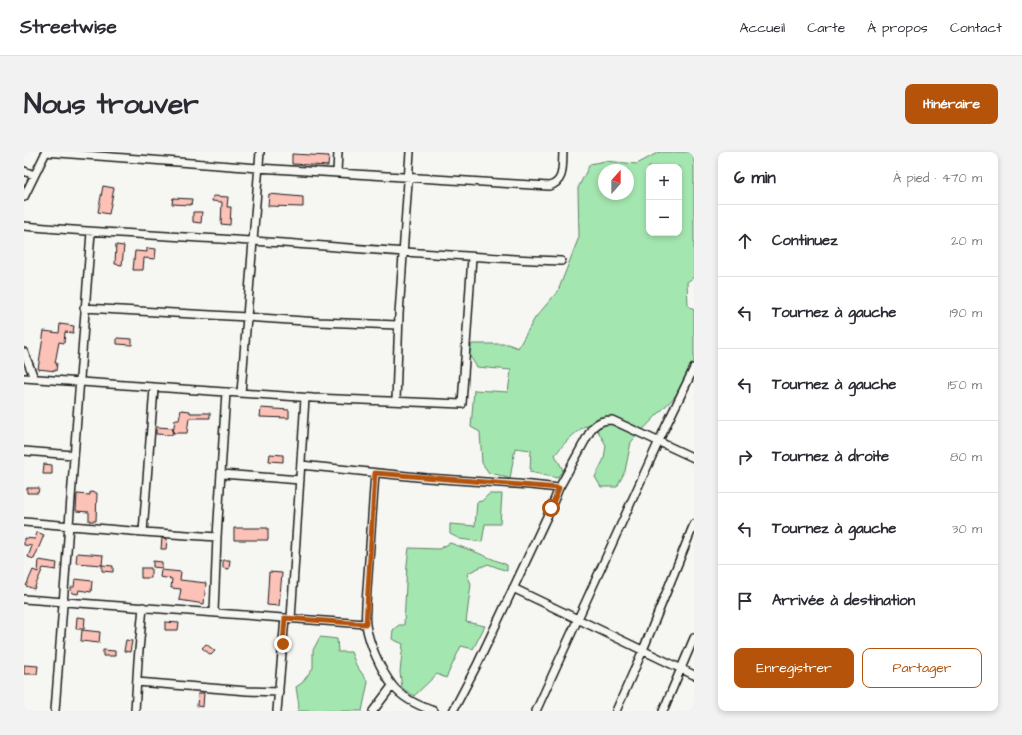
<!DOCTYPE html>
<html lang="fr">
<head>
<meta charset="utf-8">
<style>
  :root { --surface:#fff; --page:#f2f2f3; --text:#2b2b33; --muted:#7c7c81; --line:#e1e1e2; --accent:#b45309 }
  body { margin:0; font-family:"Architects Daughter",sans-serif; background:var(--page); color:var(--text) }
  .controls { position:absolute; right:12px; top:12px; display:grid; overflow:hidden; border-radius:8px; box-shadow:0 2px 6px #0003 }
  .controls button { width:36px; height:36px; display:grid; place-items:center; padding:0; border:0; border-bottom:1px solid var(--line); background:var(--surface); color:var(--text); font:20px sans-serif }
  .compass { position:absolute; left:574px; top:12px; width:36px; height:36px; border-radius:50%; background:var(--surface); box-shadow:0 2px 6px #0003; rotate:21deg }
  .stop { position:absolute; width:12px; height:12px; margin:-9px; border:3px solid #b45309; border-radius:50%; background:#fff }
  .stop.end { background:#b45309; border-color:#fff; box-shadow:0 1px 4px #0008 }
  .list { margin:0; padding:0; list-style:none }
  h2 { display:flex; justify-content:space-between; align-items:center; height:52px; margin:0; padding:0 16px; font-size:17px }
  h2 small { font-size:13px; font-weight:400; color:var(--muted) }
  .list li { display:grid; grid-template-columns:26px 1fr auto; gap:12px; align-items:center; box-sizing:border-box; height:72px; padding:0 16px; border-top:1px solid var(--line) }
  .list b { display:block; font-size:15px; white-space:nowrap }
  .list em { font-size:13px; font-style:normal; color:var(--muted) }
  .actions { display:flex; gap:8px; padding:12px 16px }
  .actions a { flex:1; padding:9px 0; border:1px solid var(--accent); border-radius:8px; text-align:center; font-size:14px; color:var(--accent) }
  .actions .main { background:var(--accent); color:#fff }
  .icon { flex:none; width:22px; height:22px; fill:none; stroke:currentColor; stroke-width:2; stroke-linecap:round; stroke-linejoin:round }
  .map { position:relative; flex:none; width:670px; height:559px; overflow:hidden; border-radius:8px }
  header { display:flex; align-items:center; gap:24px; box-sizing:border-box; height:56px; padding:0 20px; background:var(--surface); border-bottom:1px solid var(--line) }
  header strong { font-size:19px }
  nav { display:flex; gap:22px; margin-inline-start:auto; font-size:14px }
  .intro { display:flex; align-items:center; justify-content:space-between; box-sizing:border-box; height:96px; padding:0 24px }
  h1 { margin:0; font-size:28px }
  .button { padding:10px 18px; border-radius:8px; background:var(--accent); color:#fff; font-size:14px; font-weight:700 }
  main { display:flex; gap:24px; padding:0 24px }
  aside { flex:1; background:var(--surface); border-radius:8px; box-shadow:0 2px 6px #0003 }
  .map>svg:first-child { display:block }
</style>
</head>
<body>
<header>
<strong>Streetwise</strong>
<nav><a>Accueil</a><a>Carte</a><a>À propos</a><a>Contact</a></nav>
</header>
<div class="intro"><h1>Nous trouver</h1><a class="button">Itinéraire</a></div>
<main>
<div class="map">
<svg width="670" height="559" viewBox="0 0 670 559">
  <rect width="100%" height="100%" fill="#f6f6f2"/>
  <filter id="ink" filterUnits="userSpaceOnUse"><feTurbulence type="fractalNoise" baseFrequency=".025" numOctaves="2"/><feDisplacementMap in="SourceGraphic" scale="8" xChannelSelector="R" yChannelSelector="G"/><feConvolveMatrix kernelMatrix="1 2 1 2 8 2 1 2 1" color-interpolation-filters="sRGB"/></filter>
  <g filter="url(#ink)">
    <!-- green -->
    <path fill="#a4e6b0" stroke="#608166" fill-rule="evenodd" d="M635 0H670V125L663 130 664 154 670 157V212L660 235 607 290 601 319 593 335H577L571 325 580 307 582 293 574 279 561 274C549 282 540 291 531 303L539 318 533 326 506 320 507 298 491 296 486 327 475 323 465 321 458 311 456 280 447 275 450 238 484 240 487 218 453 215 445 203 448 192H484L494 196 511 166 534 139 555 85 554 36 566 12 581 9 613 12ZM625 15H655V81H625ZM580 18H604V42H580Z
      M465 342H478L476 372H461L458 390 436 387 426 382V372L451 374 453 350 458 349Z
      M426 391 449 399 483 413V419L464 412 450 418 443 422 447 432 442 470 461 474 449 497 437 494 422 526 413 522 390 544 378 536 376 520 379 492 368 487 369 478 375 473H380L383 412 385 396 415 397Z
      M296 485 313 487 314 500H327L332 513 344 530 338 559H273L275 554 272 535 278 531 289 516V498Z"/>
    <!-- building -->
    <path fill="#fcc1b7" stroke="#1c1c1c" d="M268 2 305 4 304 14 268 12Z
      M79 34 90 36 85 62 74 60Z
      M245 42 279 45V55L244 54Z
      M189 44 204 45 203 55H207L206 73 197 72 198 50 188 49Z
      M149 46 168 47 167 53 148 52Z
      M169 60H178L177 71 169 70Z
      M92 93 100 94 98 113 91 112Z
      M123 96 132 97 131 107 120 106 119 118H109L111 99 123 100Z
      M36 172 50 174 49 181 41 180 40 191 35 190 31 211H33L32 219 14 217 20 179 35 181Z
      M93 186 108 187V193L93 192Z
      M237 256 265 258V266L236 265Z
      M157 258 166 259V261H186V266H165L163 281H149L151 268H155Z
      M132 275 149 276 148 283 132 282Z
      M246 302 259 303V310L245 309Z
      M20 312 28 313V322H19Z
      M3 336H15L14 341H3Z
      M66 340 73 341 72 369H65V360L52 359 53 342 66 343Z
      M210 376H244V388H210Z
      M13 380 20 383 10 407 4 405 8 394 0 393V386L11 387Z
      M138 386 143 387 142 397H137Z
      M53 401 79 403 78 413 52 411Z
      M15 408 33 411 32 418 19 416 10 437 2 434 9 418 14 420Z
      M199 408H206L205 417 199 416Z
      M129 409 138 410V416L129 415Z
      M78 413 89 414V420L78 419Z
      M117 416H127V426H117Z
      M137 418 157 420 156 428 182 431 180 452 155 448 157 437 147 436 148 427 136 425Z
      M245 420 258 421 255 454 243 453Z
      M51 427 68 429 67 440 55 438 54 442 49 441 47 438V435H50Z
      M53 465 61 466 60 477H52Z
      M141 470 155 471 154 478H141Z
      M58 478 76 480 75 491 57 489Z
      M102 488 108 489 106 500 100 499Z
      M182 492 191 499 187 503 178 496Z
      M79 498 91 499V504H79Z
      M0 513 14 514 13 522H0Z
      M174 541H180L179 555 173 554Z"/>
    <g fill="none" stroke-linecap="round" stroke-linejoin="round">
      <defs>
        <path id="minor" d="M21 0 234 16 525 34C541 30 538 14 539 0
          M0 19 10 23
          M313 20 314 0
          M0 45 22 0
          M0 74C76 81 153 84 229 89 332 96 435 105 537 109
          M60 156 223 165 295 170 374 173
          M0 200 10 226
          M0 226 289 246 438 252 448 105
          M217 241 236 0
          M372 249 375 162 386 0
          M0 299 49 303
          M277 313 403 326 507 333 535 336
          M351 321 342 452C342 459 341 466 342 473 345 492 357 518 368 533 378 546 395 554 410 559
          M198 322 276 328
          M0 370 119 380 193 385
          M119 380 130 236
          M489 436 670 523
          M0 447 342 472
          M190 460 193 385 202 240
          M267 467 281 246
          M113 530 223 539 255 540
          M31 559 67 80
          M111 559 114 509 119 455
          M253 559 261 466
          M349 559 368 534
          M429 559 454 511 527 356 535 336 568 276C574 270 579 268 588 268L670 306
          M512 559 640 278 670 216
          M592 559 619 498 670 372
          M639 559 670 486"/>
      </defs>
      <!-- minor casing -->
      <use href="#minor" stroke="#1c1c1c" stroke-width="10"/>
      <!-- minor -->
      <use href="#minor" stroke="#f6f6f2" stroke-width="7"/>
    </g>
  </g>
  <g fill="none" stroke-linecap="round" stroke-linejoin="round" filter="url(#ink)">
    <!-- route -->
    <path stroke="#b45309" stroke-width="5" d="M259 492 261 466 342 472 351 321 535 336 527 356"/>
  </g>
</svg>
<div class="controls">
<button>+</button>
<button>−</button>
</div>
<svg class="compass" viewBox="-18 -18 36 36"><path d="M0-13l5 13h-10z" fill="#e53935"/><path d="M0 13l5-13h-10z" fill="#7c7c81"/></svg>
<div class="stop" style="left:527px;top:356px"></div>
<div class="stop end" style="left:259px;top:492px"></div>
</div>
<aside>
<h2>6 min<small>À pied · 470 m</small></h2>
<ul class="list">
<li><svg class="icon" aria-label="ahead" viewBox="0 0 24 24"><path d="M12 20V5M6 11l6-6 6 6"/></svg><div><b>Continuez</b></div><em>20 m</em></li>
<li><svg class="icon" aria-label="left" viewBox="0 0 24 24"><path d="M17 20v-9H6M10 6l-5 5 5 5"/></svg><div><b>Tournez à gauche</b></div><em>190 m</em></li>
<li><svg class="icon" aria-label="left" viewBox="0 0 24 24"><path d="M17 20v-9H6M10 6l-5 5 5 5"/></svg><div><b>Tournez à gauche</b></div><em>150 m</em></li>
<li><svg class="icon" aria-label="right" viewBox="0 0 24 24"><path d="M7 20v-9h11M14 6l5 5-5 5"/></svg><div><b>Tournez à droite</b></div><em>80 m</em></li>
<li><svg class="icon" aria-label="left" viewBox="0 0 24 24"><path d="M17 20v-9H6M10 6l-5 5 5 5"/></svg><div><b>Tournez à gauche</b></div><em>30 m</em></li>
<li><svg class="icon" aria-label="arrive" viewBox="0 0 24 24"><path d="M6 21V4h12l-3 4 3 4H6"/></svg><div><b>Arrivée à destination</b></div></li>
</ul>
<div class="actions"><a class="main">Enregistrer</a><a>Partager</a></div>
</aside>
</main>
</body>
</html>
